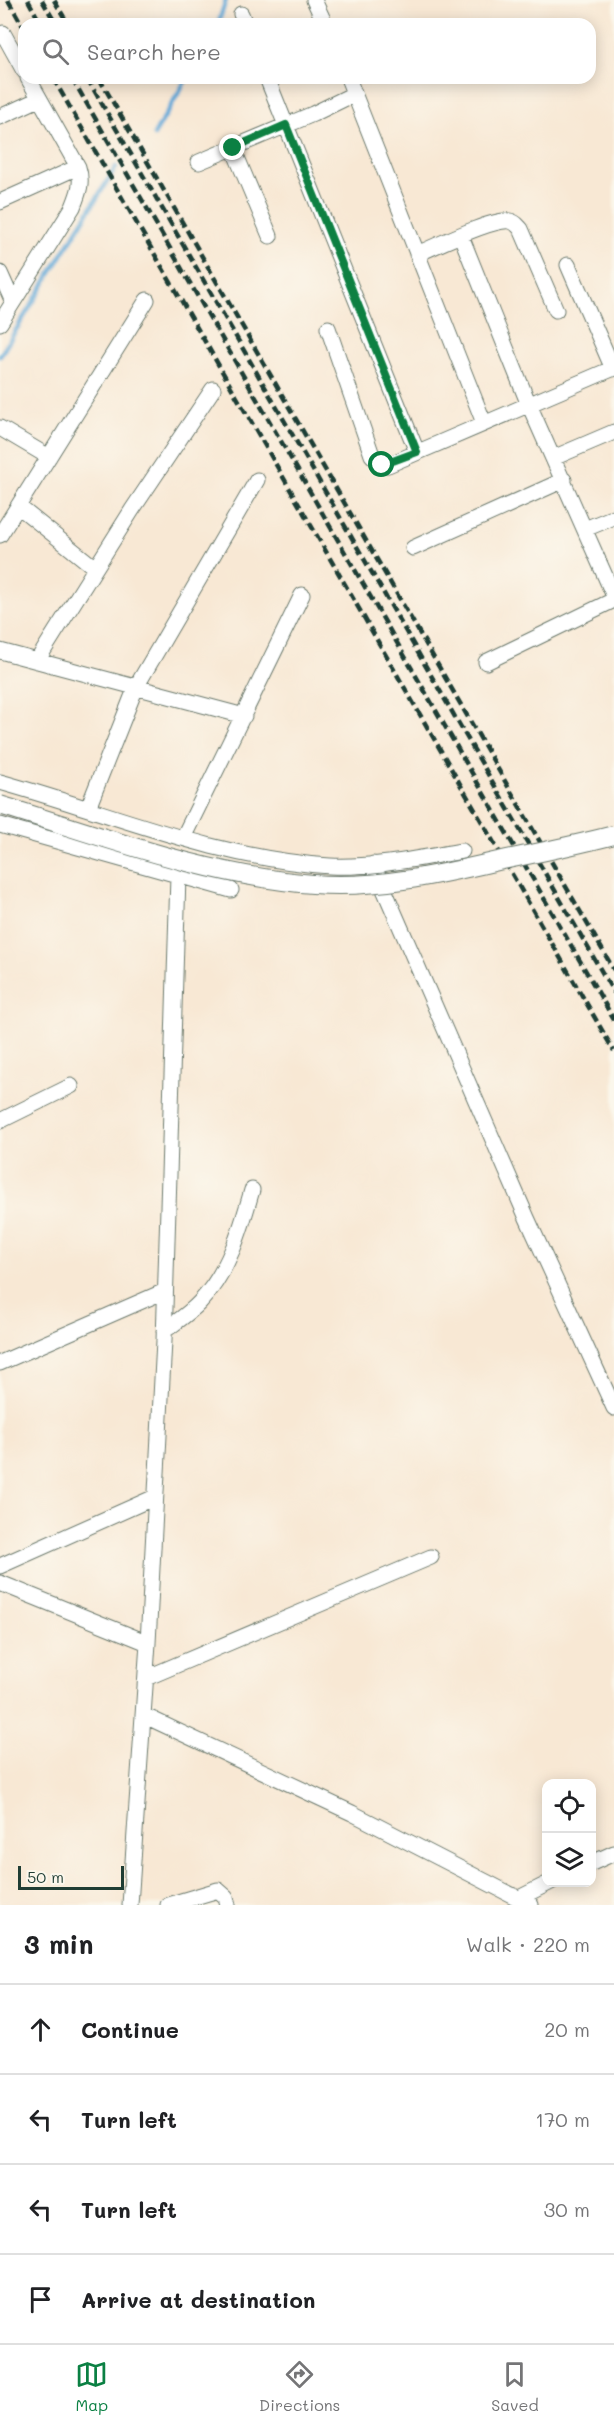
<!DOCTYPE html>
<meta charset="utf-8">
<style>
body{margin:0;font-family:Mali,sans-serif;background:#f2f2f2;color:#202124}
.controls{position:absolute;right:18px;bottom:18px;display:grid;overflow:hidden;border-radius:12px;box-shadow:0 3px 15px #0003}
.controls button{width:54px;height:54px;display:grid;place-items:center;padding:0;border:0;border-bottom:2px solid #e0e0e0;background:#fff;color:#202124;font:30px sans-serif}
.scale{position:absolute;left:18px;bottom:15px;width:106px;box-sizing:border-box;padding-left:6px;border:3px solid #1f3d34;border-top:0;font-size:16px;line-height:21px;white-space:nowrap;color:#1f3d34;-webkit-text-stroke:4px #fbf7ec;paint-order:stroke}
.stop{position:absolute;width:18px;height:18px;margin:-14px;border:4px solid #0b8043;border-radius:50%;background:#fff}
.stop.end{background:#0b8043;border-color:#fff;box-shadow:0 2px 6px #0008}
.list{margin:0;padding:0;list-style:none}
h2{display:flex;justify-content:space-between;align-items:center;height:78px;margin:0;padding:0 24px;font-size:26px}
h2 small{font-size:20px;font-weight:400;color:#757577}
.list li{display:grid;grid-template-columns:39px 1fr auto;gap:18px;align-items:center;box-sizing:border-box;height:90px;padding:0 24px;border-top:2px solid #e0e0e0}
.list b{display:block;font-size:22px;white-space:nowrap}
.list em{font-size:20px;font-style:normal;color:#757577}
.icon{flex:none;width:33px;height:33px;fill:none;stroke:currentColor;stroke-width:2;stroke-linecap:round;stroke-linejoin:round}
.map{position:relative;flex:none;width:614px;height:1905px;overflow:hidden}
.search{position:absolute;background:#fff;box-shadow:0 3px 15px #0003;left:18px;right:18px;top:18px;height:66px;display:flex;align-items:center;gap:15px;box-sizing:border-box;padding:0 21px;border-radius:18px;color:#757577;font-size:22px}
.sheet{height:438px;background:#fff}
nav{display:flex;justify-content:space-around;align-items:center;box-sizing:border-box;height:84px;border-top:2px solid #e0e0e0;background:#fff;font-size:16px;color:#757577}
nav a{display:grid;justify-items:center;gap:3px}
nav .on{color:#0b8043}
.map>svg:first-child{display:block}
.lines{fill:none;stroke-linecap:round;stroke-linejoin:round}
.stream{stroke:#62a9d8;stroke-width:4.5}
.minor-casing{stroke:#6b796c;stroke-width:17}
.minor{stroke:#fff;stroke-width:15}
.rail{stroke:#1f3d34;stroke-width:4.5;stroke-dasharray:9 4.5;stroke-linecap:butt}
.tertiary-bridge-casing{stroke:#6b796c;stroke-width:20;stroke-linecap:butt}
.tertiary-bridge{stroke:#fff;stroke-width:18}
.route{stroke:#0b8043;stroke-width:8}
</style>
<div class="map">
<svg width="614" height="1905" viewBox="0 0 614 1905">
<rect width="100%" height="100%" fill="#fbf7ec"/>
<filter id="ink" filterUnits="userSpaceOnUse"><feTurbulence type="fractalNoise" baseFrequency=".0167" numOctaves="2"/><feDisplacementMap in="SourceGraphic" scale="12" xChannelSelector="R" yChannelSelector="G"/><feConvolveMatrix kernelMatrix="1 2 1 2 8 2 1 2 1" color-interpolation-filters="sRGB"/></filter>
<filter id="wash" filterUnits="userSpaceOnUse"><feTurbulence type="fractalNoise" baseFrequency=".008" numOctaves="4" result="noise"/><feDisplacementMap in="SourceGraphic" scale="24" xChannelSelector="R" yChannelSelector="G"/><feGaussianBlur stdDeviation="1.35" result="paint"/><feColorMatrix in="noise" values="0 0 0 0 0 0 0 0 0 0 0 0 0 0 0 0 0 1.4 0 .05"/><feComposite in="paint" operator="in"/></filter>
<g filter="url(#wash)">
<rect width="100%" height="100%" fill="#f8e8d4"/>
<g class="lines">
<!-- stream -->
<path class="stream" d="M218 24 226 0
M154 135 187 78
M0 356 116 167"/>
</g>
</g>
<g filter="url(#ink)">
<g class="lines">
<!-- minor casing -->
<g class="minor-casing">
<path id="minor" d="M314 0 325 24
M241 14 245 24
M0 34 3 33 24 71
M267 78 417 452
M348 78 484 423
M0 117 39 99
M233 148 270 236
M199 162 313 114 354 94
M0 202 78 167
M461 236 527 400 614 596
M417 254C436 246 493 218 510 221 516 222 517 225 521 229L556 310
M568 265 613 369
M0 273 13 302
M0 323 73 207C79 192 83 182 78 167L28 78
M328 328 372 455 382 465H388L614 368
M0 428 49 457
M553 458 614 432
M18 506 95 568
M585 529 614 517
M0 535 147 300
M413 548 564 480
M0 651 244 716
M37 661 132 510 213 389
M486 662 614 600
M0 782C109 812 216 859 330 866 374 868 419 858 462 851
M88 808 136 687 257 480
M0 825 231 890
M183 838 302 595
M373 864 527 1218 614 1408
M0 1121 71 1086
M164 1331C176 1322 190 1313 200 1302 229 1271 241 1229 252 1190
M0 1363 165 1291
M0 1566 155 1497
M0 1583 148 1643
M146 1678 431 1557
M143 1715 352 1813 531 1905
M592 1863 614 1853
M519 1898 551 1882
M130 1905 148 1643 164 1341 178 876
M168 1905 218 1890 226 1897 228 1905"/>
</g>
<!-- minor -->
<use href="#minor" class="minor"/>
<!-- rail -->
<path class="rail" d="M8 0 24 28
M28 0 41 24
M42 0 56 24
M54 0 68 24
M53 78 614 1051
M72 78 614 1020
M87 78 614 993
M99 78 614 970"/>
<!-- tertiary-bridge casing -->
<g class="tertiary-bridge-casing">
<path id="tertiary-bridge" d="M0 805C102 836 206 876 313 884 376 889 438 875 498 861 537 853 576 845 614 835"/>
</g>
<!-- tertiary-bridge -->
<use href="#tertiary-bridge" class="tertiary-bridge"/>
</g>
</g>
<g class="lines" filter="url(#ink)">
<!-- route -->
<path class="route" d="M233 148 286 125 417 452 382 465"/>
</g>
</svg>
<div class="controls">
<button><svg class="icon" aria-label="locate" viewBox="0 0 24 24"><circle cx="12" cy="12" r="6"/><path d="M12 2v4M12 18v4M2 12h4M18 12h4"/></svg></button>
<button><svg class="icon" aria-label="layers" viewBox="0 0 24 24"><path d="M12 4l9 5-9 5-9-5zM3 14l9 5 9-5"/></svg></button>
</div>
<div class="scale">50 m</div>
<div class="stop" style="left:382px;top:465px"></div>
<div class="stop end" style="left:233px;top:148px"></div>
<div class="search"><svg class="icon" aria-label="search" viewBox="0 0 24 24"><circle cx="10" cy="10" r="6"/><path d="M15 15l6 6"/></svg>Search here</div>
</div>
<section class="sheet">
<h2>3 min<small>Walk · 220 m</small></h2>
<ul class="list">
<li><svg class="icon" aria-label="ahead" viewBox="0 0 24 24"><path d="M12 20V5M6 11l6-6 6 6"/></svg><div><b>Continue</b></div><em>20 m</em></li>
<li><svg class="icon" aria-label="left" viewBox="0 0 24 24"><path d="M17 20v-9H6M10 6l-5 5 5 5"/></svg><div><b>Turn left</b></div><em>170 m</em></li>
<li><svg class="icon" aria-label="left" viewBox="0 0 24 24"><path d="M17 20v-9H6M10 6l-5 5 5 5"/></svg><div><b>Turn left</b></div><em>30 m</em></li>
<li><svg class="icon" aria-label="arrive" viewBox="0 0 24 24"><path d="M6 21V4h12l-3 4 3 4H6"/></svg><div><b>Arrive at destination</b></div></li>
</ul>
</section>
<nav>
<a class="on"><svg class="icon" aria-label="map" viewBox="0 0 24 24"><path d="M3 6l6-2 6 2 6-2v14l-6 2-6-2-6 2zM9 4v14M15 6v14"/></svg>Map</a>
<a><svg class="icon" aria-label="directions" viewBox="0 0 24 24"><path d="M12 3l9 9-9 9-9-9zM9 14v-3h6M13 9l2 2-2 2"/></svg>Directions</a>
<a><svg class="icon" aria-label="saved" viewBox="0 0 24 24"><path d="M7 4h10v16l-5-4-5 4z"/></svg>Saved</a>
</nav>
